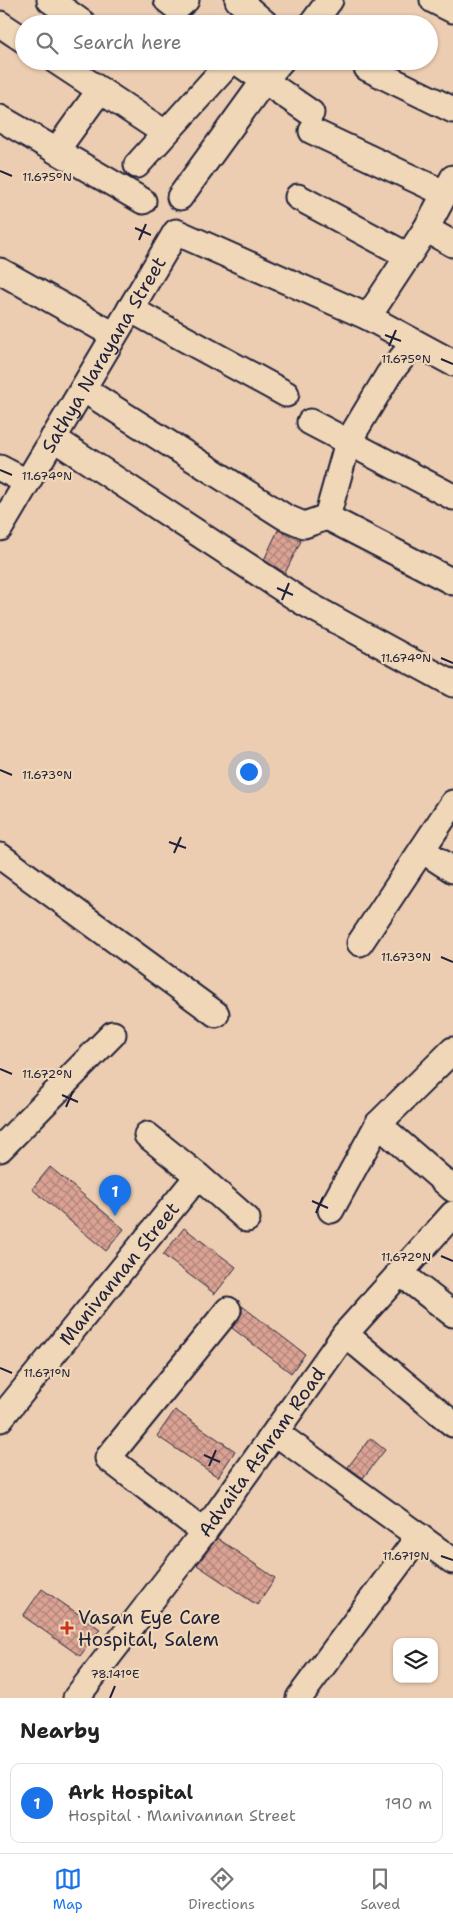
<!DOCTYPE html>
<meta charset="utf-8">
<style>
body{margin:0;font-family:"Shantell Sans",sans-serif;background:#f2f2f2;color:#222}
.controls{position:absolute;right:15px;bottom:15px;display:grid;overflow:hidden;border-radius:10px;box-shadow:0 1px 4px #0004}
.controls button{width:45px;height:45px;display:grid;place-items:center;padding:0;border:0;border-bottom:1px solid #e0e0e0;background:#fff;color:#222;font:25px sans-serif}
.you{position:absolute;left:248px;top:771px;width:18px;height:18px;margin:-12px;border:4px solid #fff;border-radius:50%;background:#1a73e8;box-shadow:0 0 0 8px #1a73e833}
.badge{display:grid;place-items:center;width:32px;height:32px;border-radius:50%;background:#1a73e8;color:#fff;font-size:16px;font-weight:700}
.pin{position:absolute;translate:-50% -41px;filter:drop-shadow(0 1px 2px #0008)}
.pin::after{content:'';position:absolute;top:26px;width:18px;height:15px;background:inherit;clip-path:polygon(0 0,100% 0,50% 100%)}
.list{margin:0;padding:0;list-style:none}
h2{display:flex;justify-content:space-between;align-items:center;height:65px;margin:0;padding:0 20px;font-size:21px}
h2 small{font-size:16px;font-weight:400;color:#767676}
.list li{display:grid;grid-template-columns:32px 1fr auto;gap:15px;align-items:center;box-sizing:border-box;height:80px;margin:0 10px 10px;padding:0 10px;border:1px solid #e0e0e0;border-radius:10px}
.list b{display:block;font-size:19px;white-space:nowrap}
.list p{margin:0;font-size:16px;white-space:nowrap;color:#767676}
.list em{font-size:16px;font-style:normal;color:#767676}
.icon{flex:none;width:28px;height:28px;fill:none;stroke:currentColor;stroke-width:2;stroke-linecap:round;stroke-linejoin:round}
.map{position:relative;flex:none;width:453px;height:1698px;overflow:hidden}
.search{position:absolute;background:#fff;box-shadow:0 1px 4px #0004;left:15px;right:15px;top:15px;height:55px;display:flex;align-items:center;gap:12px;box-sizing:border-box;padding:0 18px;border-radius:28px;color:#767676;font-size:19px}
.sheet{height:155px;background:#fff}
nav{display:flex;justify-content:space-around;align-items:center;box-sizing:border-box;height:70px;border-top:1px solid #e0e0e0;background:#fff;font-size:14px;color:#767676}
nav a{display:grid;justify-items:center;gap:2px}
nav .on{color:#1a73e8}
.map>svg:first-child{display:block}
.building{fill:url(#building-cross-hatch);stroke:#22223b}
.lines{fill:none;stroke-linecap:round;stroke-linejoin:round}
.minor-casing{stroke:#22223b;stroke-width:29}
.minor{stroke:#f0d7b8;stroke-width:25}
.ticks{fill:none;stroke:#22223b;stroke-width:2}
.poi-dot{fill:#c8321e;stroke:#f0d7b8;stroke-width:2}
.labels{text-anchor:middle;stroke-width:4.5;stroke-linejoin:round;paint-order:stroke}
.street-label{font-size:19px;fill:#22223b;stroke:#f0d7b8}
.poi-label{font-size:19px;fill:#22223b;stroke:#f0d7b8;text-anchor:start}
.ticks-label{font-size:12px;text-anchor:middle;fill:#22223b;stroke:#f0d7b8;stroke-width:4.5;stroke-linejoin:round;paint-order:stroke}
</style>
<div class="map">
<svg width="453" height="1698" viewBox="0 0 453 1698">
<defs>
<pattern id="building-cross-hatch" width="8" height="8" patternUnits="userSpaceOnUse" patternTransform="scale(1.25)"><rect width="8" height="8" fill="#dba394"/><path d="M0 0l8 8M0 8l8-8" fill="none" stroke="#b1847a"/></pattern>
</defs>
<rect width="100%" height="100%" fill="#eccdb1"/>
<filter id="ink" filterUnits="userSpaceOnUse"><feTurbulence type="fractalNoise" baseFrequency=".02" numOctaves="2"/><feDisplacementMap in="SourceGraphic" scale="10" xChannelSelector="R" yChannelSelector="G"/><feConvolveMatrix kernelMatrix="1 2 1 2 8 2 1 2 1" color-interpolation-filters="sRGB"/></filter>
<g filter="url(#ink)">
<!-- building -->
<path class="building" d="M278 530 301 541 285 573 264 560Z
M50 1167 124 1229 106 1251 32 1189Z
M184 1228 236 1267 215 1294 163 1255Z
M242 1306 305 1354 291 1373 232 1328 242 1313Z
M175 1410 235 1451 218 1477 157 1436Z
M370 1438 385 1450 363 1478 348 1467Z
M217 1538 275 1578 257 1605 197 1565Z
M42 1589 100 1629 80 1656 23 1616Z"/>
<g class="lines">
<!-- minor casing -->
<g class="minor-casing">
<g id="minor">
<path d="M50 0 84 24"/>
<path d="M167 0 177 8 186 0"/>
<path d="M238 0 266 24"/>
<path d="M433 0 453 10"/>
<path d="M0 24 24 40"/>
<path d="M312 24 330 0"/>
<path d="M56 61 165 133"/>
<path d="M236 61 311 113"/>
<path d="M367 68 453 110"/>
<path d="M0 118 143 201"/>
<path d="M312 131 444 193"/>
<path d="M56 151 100 90"/>
<path d="M137 165 231 61"/>
<path d="M180 197 264 81 281 61"/>
<path d="M298 197 408 256"/>
<path d="M426 229 453 244"/>
<path d="M0 271 114 335"/>
<path d="M130 309 286 394"/>
<path d="M368 317 426 229 453 178"/>
<path d="M83 389 285 517 304 525 327 517 348 442 389 374 414 343"/>
<path d="M310 422 453 497"/>
<path d="M53 438 301 601 453 684"/>
<path d="M0 468 27 482"/>
<path d="M327 517 453 582"/>
<path id="s1" d="M0 528 176 232 368 317 453 363"/>
<path d="M422 850 453 870"/>
<path d="M0 856 216 1014"/>
<path d="M360 943 453 803"/>
<path d="M378 1124 453 1189"/>
<path d="M147 1135 198 1176 247 1219"/>
<path d="M0 1149 113 1034"/>
<path d="M331 1210 378 1124 453 1050"/>
<path d="M399 1272 453 1314"/>
<path d="M345 1334 453 1424"/>
<path id="s2" d="M0 1419 198 1176"/>
<path d="M276 1433 453 1561"/>
<path d="M204 1532 108 1458 228 1310"/>
<path id="s3" d="M76 1698 204 1532 345 1334 453 1214"/>
<path d="M299 1698 419 1536"/>
</g>
</g>
<!-- minor -->
<use href="#minor" class="minor"/>
</g>
</g>
<!-- ticks -->
<path class="ticks" d="M0 171 12 176M135 228 151 235M139 240 146 224M385 335 401 341M389 346 396 330M441 359 453 364M0 470 12 475M277 588 293 595M282 600 289 583M441 658 453 663M0 770 12 775M169 842 186 848M174 853 181 837M441 957 453 962M0 1069 12 1074M62 1095 78 1102M66 1107 73 1091M312 1201 328 1208M316 1213 323 1197M441 1256 453 1261M0 1368 12 1373M204 1455 220 1462M209 1466 216 1450M441 1556 453 1560M110 1698 115 1686"/>
<!-- markers -->
<path class="poi-dot" d="M64.5 1620.5h5v5h5v5h-5v5h-5v-5h-5v-5h5z"/>
<g class="labels">
<!-- street labels -->
<g class="street-label">
<text dy="7" stroke="none"><textPath href="#s1" startOffset="202">Sathya Narayana Street</textPath></text>
<text dy="7" stroke="none"><textPath href="#s2" startOffset="188">Manivannan Street</textPath></text>
<text dy="7" stroke="none"><textPath href="#s3" startOffset="308">Advaita Ashram Road</textPath></text>
</g>
<!-- poi labels -->
<g class="poi-label">
<text x="78" y="1624">Vasan Eye Care<tspan x="78" dy="22">Hospital, Salem</tspan></text>
</g>
</g>
<g class="ticks-label">
<text x="47" y="181">11.675°N</text>
<text x="406" y="363">11.675°N</text>
<text x="47" y="480">11.674°N</text>
<text x="406" y="662">11.674°N</text>
<text x="47" y="779">11.673°N</text>
<text x="406" y="961">11.673°N</text>
<text x="47" y="1078">11.672°N</text>
<text x="406" y="1261">11.672°N</text>
<text x="47" y="1377">11.671°N</text>
<text x="406" y="1560">11.671°N</text>
<text x="115" y="1678">78.141°E</text>
</g>
</svg>
<div class="controls">
<button><svg class="icon" aria-label="layers" viewBox="0 0 24 24"><path d="M12 4l9 5-9 5-9-5zM3 14l9 5 9-5"/></svg></button>
</div>
<div class="you"></div>
<div class="pin badge" style="left:115px;top:1216px">1</div>
<div class="search"><svg class="icon" aria-label="search" viewBox="0 0 24 24"><circle cx="10" cy="10" r="6"/><path d="M15 15l6 6"/></svg>Search here</div>
</div>
<section class="sheet">
<h2>Nearby<small></small></h2>
<ul class="list">
<li><span class="badge">1</span><div><b>Ark Hospital</b><p>Hospital · Manivannan Street</p></div><em>190 m</em></li>
</ul>
</section>
<nav>
<a class="on"><svg class="icon" aria-label="map" viewBox="0 0 24 24"><path d="M3 6l6-2 6 2 6-2v14l-6 2-6-2-6 2zM9 4v14M15 6v14"/></svg>Map</a>
<a><svg class="icon" aria-label="directions" viewBox="0 0 24 24"><path d="M12 3l9 9-9 9-9-9zM9 14v-3h6M13 9l2 2-2 2"/></svg>Directions</a>
<a><svg class="icon" aria-label="saved" viewBox="0 0 24 24"><path d="M7 4h10v16l-5-4-5 4z"/></svg>Saved</a>
</nav>
